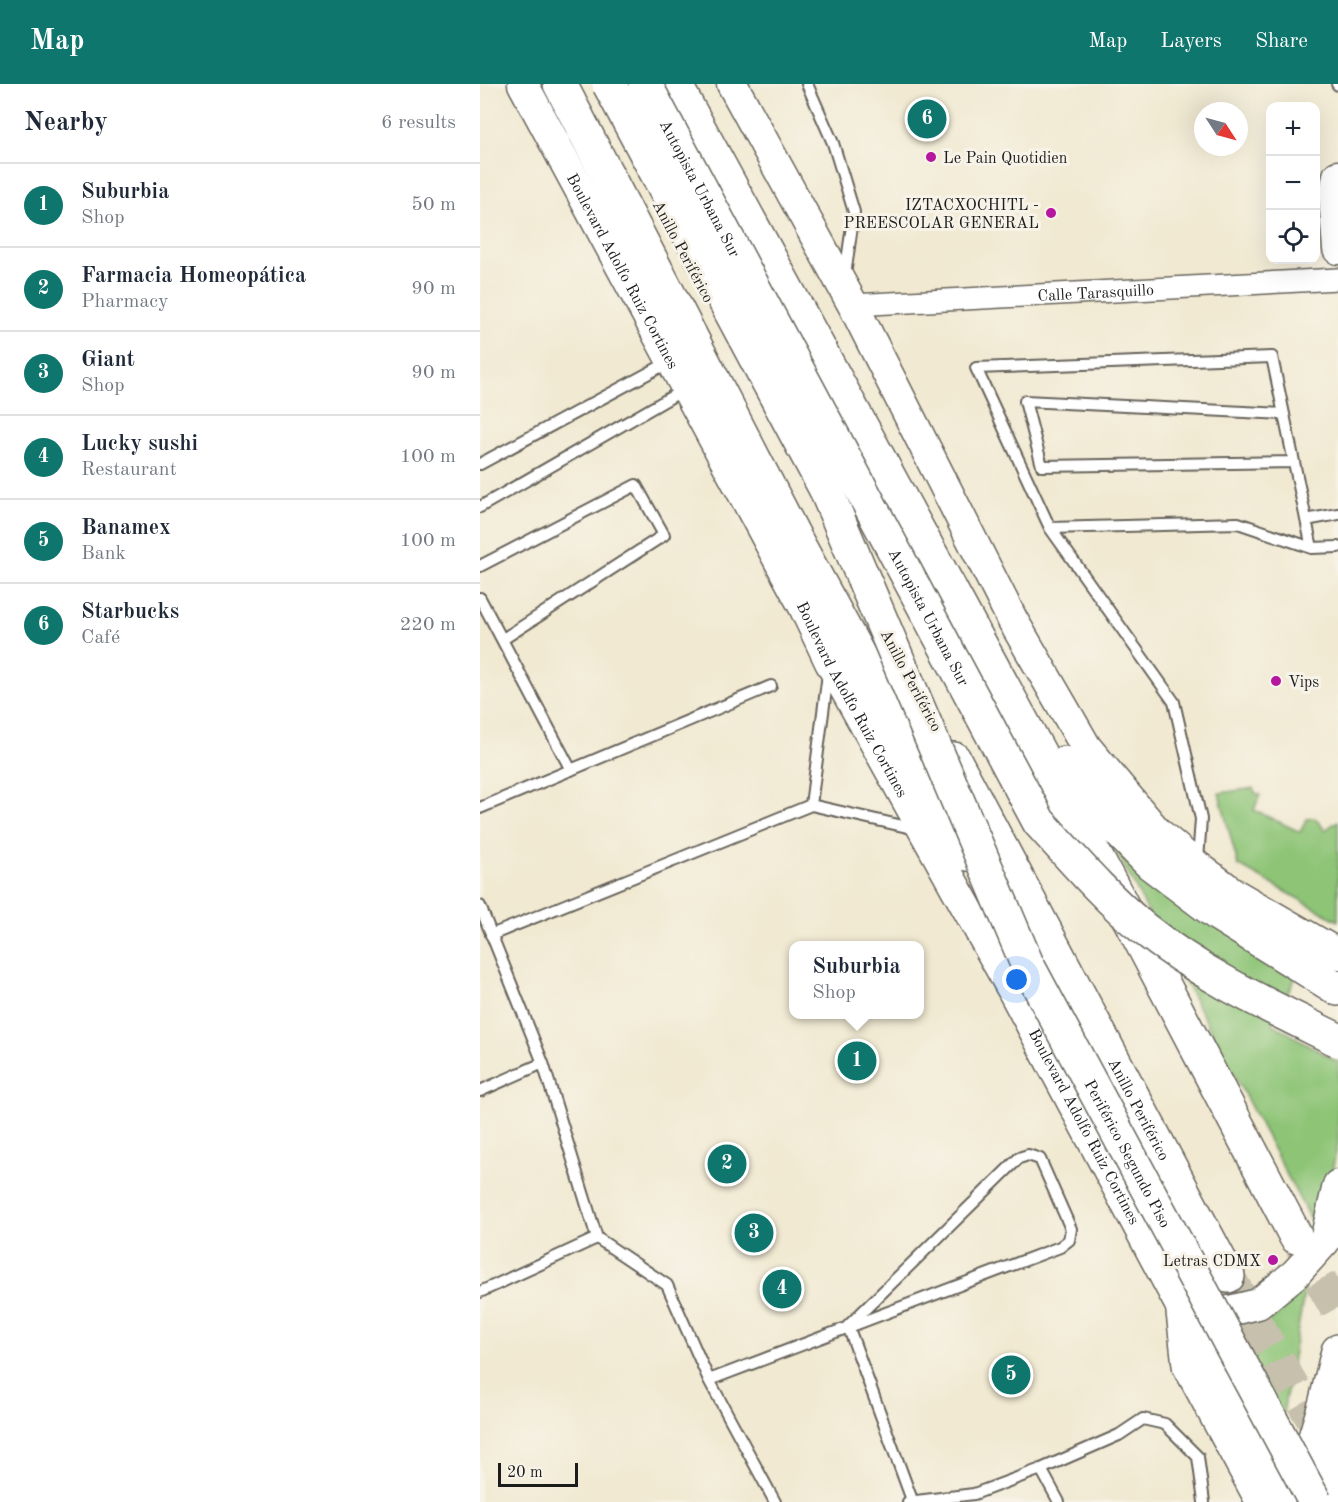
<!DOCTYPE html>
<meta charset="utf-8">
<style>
body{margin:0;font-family:"Old Standard TT",serif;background:#f6f6f7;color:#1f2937}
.controls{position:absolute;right:18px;top:18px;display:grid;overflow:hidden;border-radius:12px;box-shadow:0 6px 24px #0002}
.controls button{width:54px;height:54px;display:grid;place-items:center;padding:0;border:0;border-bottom:2px solid #e0e1e3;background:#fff;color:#1f2937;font:30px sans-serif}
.compass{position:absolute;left:714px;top:18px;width:54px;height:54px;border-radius:50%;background:#fff;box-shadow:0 6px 24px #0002;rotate:126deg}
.scale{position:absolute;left:18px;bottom:15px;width:80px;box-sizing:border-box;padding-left:6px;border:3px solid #1c1c1c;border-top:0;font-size:16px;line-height:21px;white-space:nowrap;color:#1c1c1c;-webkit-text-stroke:4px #f7f3e8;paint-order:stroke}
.you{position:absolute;left:537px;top:896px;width:21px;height:21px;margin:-15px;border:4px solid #fff;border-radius:50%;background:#1a73e8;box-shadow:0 0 0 9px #1a73e833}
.badge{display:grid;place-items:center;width:39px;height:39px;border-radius:50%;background:#0f766e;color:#fff;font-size:20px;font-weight:700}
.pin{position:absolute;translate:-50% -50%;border:3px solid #fff;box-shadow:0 2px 6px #0006}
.popup{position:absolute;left:309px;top:857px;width:135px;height:78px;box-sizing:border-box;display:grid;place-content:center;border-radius:12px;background:#fff;filter:drop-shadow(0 2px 4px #0005);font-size:20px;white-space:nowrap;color:#747a83}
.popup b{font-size:22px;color:#1f2937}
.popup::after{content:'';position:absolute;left:50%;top:100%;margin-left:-12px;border:12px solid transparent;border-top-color:#fff}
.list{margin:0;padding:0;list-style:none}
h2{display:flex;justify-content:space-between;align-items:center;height:78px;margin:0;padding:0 24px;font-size:26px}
h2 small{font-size:20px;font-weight:400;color:#747a83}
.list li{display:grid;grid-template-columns:39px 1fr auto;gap:18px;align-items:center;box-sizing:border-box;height:84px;padding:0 24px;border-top:2px solid #e0e1e3}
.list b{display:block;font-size:22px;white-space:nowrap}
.list p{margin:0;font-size:20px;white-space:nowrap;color:#747a83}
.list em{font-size:20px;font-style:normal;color:#747a83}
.icon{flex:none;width:33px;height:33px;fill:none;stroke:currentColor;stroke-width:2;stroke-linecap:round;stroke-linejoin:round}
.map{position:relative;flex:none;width:858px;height:1418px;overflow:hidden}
header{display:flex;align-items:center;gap:36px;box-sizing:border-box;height:84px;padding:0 30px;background:#0f766e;color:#fff}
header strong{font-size:28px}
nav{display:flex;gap:33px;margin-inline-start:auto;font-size:21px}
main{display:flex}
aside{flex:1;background:#fff}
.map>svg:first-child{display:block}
.green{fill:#8dc476;stroke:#547049;stroke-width:1.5}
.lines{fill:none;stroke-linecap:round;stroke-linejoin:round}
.highway-tunnel{stroke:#c6c0ad;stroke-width:33;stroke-dasharray:33 16;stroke-linecap:butt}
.lane-casing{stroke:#67645b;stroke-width:14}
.street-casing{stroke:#67645b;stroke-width:24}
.secondary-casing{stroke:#67645b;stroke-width:33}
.primary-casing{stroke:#67645b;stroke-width:36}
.highway-casing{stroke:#67645b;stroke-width:36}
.lane{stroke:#fff;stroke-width:10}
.street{stroke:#fff;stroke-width:21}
.secondary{stroke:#fff;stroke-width:30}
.primary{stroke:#fff;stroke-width:33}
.highway{stroke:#fff;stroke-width:33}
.highway-bridge-casing{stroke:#67645b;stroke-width:36;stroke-linecap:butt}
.highway-bridge{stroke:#fff;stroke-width:33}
.poi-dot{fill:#b5179e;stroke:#f7f3e8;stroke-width:2}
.labels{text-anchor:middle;stroke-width:6;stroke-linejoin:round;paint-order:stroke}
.poi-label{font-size:16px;fill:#1c1c1c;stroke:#f7f3e8;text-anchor:start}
.street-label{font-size:16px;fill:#1c1c1c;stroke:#f7f3e8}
</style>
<header>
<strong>Map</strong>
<nav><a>Map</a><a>Layers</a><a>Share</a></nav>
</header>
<main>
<aside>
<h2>Nearby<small>6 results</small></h2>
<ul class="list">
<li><span class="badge">1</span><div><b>Suburbia</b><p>Shop</p></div><em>50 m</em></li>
<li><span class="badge">2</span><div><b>Farmacia Homeopática</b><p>Pharmacy</p></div><em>90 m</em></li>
<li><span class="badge">3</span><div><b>Giant</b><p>Shop</p></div><em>90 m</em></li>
<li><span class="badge">4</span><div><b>Lucky sushi</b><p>Restaurant</p></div><em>100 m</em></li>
<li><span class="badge">5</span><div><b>Banamex</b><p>Bank</p></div><em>100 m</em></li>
<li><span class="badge">6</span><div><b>Starbucks</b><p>Café</p></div><em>220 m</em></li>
</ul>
</aside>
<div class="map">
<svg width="858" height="1418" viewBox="0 0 858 1418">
<rect width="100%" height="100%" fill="#f7f3e8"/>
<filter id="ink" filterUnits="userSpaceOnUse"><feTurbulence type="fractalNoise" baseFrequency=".0167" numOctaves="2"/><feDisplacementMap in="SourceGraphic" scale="12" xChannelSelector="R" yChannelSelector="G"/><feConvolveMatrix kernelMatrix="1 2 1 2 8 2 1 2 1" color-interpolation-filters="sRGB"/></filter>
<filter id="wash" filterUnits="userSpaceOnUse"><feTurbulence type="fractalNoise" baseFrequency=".008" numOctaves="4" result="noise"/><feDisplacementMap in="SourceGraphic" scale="24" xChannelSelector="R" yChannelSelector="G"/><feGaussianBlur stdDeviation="1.35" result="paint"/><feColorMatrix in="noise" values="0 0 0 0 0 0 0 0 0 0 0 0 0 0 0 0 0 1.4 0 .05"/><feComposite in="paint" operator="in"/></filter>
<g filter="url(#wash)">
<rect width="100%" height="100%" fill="#f1e9d1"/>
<!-- green -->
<path class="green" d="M774 704 775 709 780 711 774 726 820 748 827 735 835 734 845 746 858 737V837L758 781 739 709Z
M624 744 819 886 793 940 858 978V1060L838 1150Z
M826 1199 798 1358 740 1249C788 1249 796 1232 826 1199Z"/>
</g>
<g filter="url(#ink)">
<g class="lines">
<!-- highway-tunnel -->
<path class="highway-tunnel" d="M816 1153 858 1228
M748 1192 849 1363"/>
<!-- lane casing -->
<g class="lane-casing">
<path id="lane" d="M327 0 353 59 374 128 365 191
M857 0 858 1
M804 330 545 317 562 382 814 378
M0 380 191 277
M0 423 205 305
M826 436 858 430
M570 444 758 439 832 464 858 463
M0 482 156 401 184 451 23 555
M0 514 91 686
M331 721 348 590
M0 724 291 602
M718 776 721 735 694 618 570 444 496 284 792 273 832 464
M0 822 63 979 117 1154 187 1201 229 1296 295 1418
M11 851 331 721 436 745
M0 1007 63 979
M0 1208 117 1154
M368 1242 432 1416
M229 1296 580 1163 589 1156 591 1145 560 1075 548 1071 539 1074 368 1242
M561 1385 639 1351 663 1335 685 1340 718 1373 724 1418
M428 1418 494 1410 561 1385 579 1418"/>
</g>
<!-- street casing -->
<g class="street-casing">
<g id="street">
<path id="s1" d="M373 221 858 195"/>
</g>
</g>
<!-- secondary casing -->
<g class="secondary-casing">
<g id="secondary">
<path id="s2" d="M43 0 324 523 350 578 532 905 805 1418"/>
<path d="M252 0 373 221 532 535 606 663 677 748 717 782 756 811 858 870"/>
<path d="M858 92 854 113 858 165"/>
<path d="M712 1228 741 1229 778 1220 815 1190 845 1157 858 1101"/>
</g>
</g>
<!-- primary casing -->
<g class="primary-casing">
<path id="primary" d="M703 1228 709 1281 783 1418
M846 1338V1354L858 1406
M815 1418 845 1321 858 1267"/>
</g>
<!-- highway casing -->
<g class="highway-casing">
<g id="highway">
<path d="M80 0 317 458 487 770"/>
<path d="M195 0 635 808 816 1153"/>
<path id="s3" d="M474 675 748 1192"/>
<path d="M584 679 622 730 670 779 739 831 858 905"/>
</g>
</g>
<!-- lane -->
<use href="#lane" class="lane"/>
<!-- street -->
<use href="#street" class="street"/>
<!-- secondary -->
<use href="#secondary" class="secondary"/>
<!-- primary -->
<use href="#primary" class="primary"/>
<!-- highway -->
<use href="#highway" class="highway"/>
<!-- highway-bridge casing -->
<g class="highway-bridge-casing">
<g id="highway-bridge">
<path id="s4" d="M129 0 345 404 547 880 835 1418"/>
<path id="s5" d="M165 0 559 738C592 774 625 813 663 844 721 891 791 923 858 956"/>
</g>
</g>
<!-- highway-bridge -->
<use href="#highway-bridge" class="highway-bridge"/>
</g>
</g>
<!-- markers -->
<g class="poi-dot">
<circle cx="451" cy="73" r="6"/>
<circle cx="571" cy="129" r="6"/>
<circle cx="796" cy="597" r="6"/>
<circle cx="793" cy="1176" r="6"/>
</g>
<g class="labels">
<!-- poi labels -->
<g class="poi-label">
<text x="463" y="79">Le Pain Quotidien</text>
<text x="559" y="126" text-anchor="end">IZTACXOCHITL -<tspan x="559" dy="18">PREESCOLAR GENERAL</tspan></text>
<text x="808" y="603">Vips</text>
<text x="781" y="1182" text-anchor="end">Letras CDMX</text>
</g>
<!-- street labels -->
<g class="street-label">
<text dy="6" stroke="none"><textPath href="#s5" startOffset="118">Autopista Urbana Sur</textPath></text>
<text transform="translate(204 167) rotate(62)" y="6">Anillo Periférico</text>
<text dy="6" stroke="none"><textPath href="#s2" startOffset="212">Boulevard Adolfo Ruiz Cortines</textPath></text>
<text dy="6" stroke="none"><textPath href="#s1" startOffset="243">Calle Tarasquillo</textPath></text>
<text dy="6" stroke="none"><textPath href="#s5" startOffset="604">Autopista Urbana Sur</textPath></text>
<text transform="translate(432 596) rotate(62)" y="6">Anillo Periférico</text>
<text dy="6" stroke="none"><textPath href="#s2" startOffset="698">Boulevard Adolfo Ruiz Cortines</textPath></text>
<text dy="6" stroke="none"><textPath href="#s3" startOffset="396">Anillo Periférico</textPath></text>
<text dy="6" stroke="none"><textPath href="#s2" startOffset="1184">Boulevard Adolfo Ruiz Cortines</textPath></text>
<text dy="6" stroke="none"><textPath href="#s4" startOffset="1190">Periférico Segundo Piso</textPath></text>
</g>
</g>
</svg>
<div class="controls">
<button>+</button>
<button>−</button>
<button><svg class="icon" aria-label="locate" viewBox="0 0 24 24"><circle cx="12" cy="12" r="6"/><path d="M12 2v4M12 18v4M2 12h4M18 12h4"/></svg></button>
</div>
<svg class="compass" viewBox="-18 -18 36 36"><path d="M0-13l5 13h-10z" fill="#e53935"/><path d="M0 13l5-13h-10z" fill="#747a83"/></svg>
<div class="scale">20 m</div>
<div class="you"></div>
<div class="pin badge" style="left:377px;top:977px">1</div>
<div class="popup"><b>Suburbia</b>Shop</div>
<div class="pin badge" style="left:247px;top:1080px">2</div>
<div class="pin badge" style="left:274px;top:1149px">3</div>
<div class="pin badge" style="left:302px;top:1205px">4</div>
<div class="pin badge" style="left:531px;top:1291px">5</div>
<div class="pin badge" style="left:447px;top:35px">6</div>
</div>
</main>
